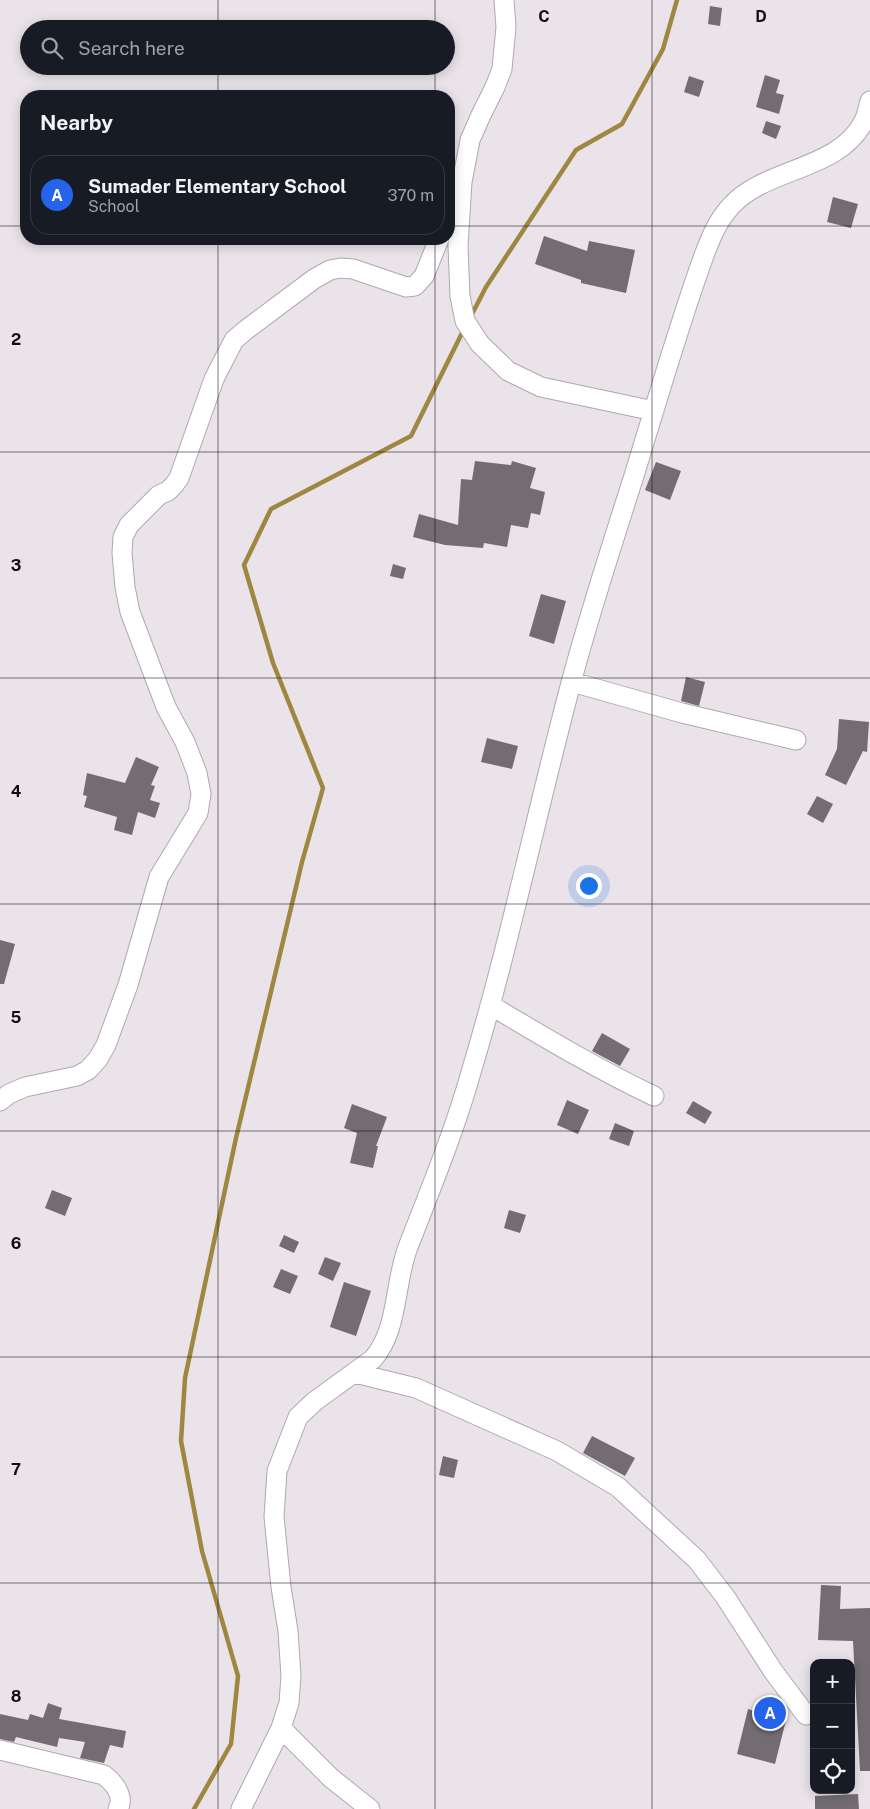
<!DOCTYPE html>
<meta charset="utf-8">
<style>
body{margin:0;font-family:"Public Sans",sans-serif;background:#242831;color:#f1f3f6}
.controls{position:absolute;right:15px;bottom:15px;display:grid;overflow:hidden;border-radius:10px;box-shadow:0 2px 12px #0003}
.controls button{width:45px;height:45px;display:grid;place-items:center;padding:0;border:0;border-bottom:1px solid #363941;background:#171b24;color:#f1f3f6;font:25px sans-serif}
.you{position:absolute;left:588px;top:885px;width:18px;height:18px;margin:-12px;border:4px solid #fff;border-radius:50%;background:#1a73e8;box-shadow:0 0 0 8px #1a73e833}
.badge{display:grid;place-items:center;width:32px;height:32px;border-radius:50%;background:#2563eb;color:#fff;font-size:16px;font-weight:700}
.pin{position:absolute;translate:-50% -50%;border:2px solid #fff;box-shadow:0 1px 5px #0006}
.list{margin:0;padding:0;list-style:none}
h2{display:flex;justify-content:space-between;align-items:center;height:65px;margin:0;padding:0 20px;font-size:21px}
h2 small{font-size:16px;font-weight:400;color:#9ea1a6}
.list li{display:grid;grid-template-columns:32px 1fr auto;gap:15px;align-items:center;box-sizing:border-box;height:80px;margin:0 10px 10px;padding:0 10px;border:1px solid #363941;border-radius:20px}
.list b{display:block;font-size:19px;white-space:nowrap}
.list p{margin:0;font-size:16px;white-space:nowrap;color:#9ea1a6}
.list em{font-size:16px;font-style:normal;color:#9ea1a6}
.icon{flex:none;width:28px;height:28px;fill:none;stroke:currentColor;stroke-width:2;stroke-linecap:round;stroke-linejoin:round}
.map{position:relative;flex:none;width:870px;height:1809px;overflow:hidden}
.search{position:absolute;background:#171b24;box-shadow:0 2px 12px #0003;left:20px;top:20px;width:435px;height:55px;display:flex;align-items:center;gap:12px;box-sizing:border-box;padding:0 18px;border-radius:28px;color:#9ea1a6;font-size:19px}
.panel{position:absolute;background:#171b24;box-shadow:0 2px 12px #0003;left:20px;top:90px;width:435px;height:155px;border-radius:20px}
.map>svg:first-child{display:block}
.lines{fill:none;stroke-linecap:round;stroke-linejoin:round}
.stream{stroke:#a08741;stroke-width:4.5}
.building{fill:#736c72}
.minor-casing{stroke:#afa8af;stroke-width:21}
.minor{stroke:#fff;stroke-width:19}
.grid{fill:none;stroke:#110e10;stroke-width:1;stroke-opacity:0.55}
.grid-label{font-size:16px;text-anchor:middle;font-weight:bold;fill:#110e10;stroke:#ebe3ea;stroke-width:5;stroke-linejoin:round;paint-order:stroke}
</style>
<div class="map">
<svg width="870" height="1809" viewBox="0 0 870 1809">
<rect width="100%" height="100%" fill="#ebe3ea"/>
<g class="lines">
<!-- stream -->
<path class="stream" d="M470 318 486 287 576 150 622 124 663 49 677 0
M194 1809 231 1744 238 1676 202 1551 181 1441 185 1378 236 1138 302 862 323 788 273 663 244 565 271 509 411 436 464 329"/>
</g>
<!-- building -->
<path class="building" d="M710 6 722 8 720 26 708 24Z
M765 75 780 80 776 93 784 95 779 114 756 107Z
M689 76 704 81 699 97 684 92Z
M766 121 781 126 776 139 762 133Z
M833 197 858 204 851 228 827 222Z
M544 236 587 251 589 241 635 250 626 293 581 283V280L535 264Z
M475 461 511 465 512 461 536 468 530 488 545 492 540 515 531 513 528 528 511 525 507 547 484 543 483 548 445 545 413 537 419 514 458 525 461 479 472 480Z
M656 462 681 471 670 500 645 490Z
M393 564 406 568 403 579 390 576Z
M541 594 566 601 554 644 529 636Z
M686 677 705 682 699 706 681 701Z
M839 719 869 722 867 752 863 751 846 785 825 775 837 749Z
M487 738 518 746 512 769 481 762Z
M136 757 159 767 151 785 155 786 150 800 160 803 155 818 138 812 132 835 114 830 117 817 84 807 87 796 83 795 87 773 125 783Z
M817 796 833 804 823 823 807 814Z
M0 940 15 944 4 984H0Z
M602 1033 630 1049 620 1066 592 1051Z
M567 1100 589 1110 578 1134 557 1125Z
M693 1101 712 1112 705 1124 686 1113Z
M352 1104 387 1117 376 1146H378L373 1168 350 1163 357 1133 344 1128Z
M615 1123 634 1131 629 1146 609 1139Z
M52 1190 72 1198 65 1216 45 1208Z
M509 1210 526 1215 520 1233 504 1228Z
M284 1235 299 1242 294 1253 279 1246Z
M325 1257 341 1263 333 1281 318 1274Z
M281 1269 298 1276 290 1294 273 1287Z
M344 1282 371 1291 356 1336 330 1327Z
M592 1436 635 1458 625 1476 583 1453Z
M443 1456 458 1460 454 1478 439 1475Z
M821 1585 841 1586 840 1609 870 1608V1771H860L853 1641 818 1640Z
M48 1703 62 1708 59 1719 126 1731 123 1748 110 1745 104 1763 80 1758 85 1742 59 1738 57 1747 16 1737 14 1742 0 1739V1714L28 1720 30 1714 43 1718Z
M748 1709 786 1720 775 1764 737 1754Z
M858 1794 859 1809H815V1796Z"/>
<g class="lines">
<!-- minor casing -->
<g class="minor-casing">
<path id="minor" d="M504 0 506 27 502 69 495 87 481 115 470 140 462 182 458 246 460 296 465 321 480 344 508 371 541 387 654 411
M572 682 682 713 796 740
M490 1005C544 1037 597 1069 654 1096
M0 1101 9 1094 25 1087 77 1076 88 1070 98 1059 106 1045 128 985 159 877 198 813 201 794 197 773 185 742 166 707 130 612 125 587 122 553 123 537 129 525 159 495 168 491 174 485 179 478 214 379 234 340 247 329 314 279 330 270 341 268 353 269 406 287 415 286 424 276 439 239
M355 1373 416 1388 557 1451 618 1487 697 1560 726 1598 773 1671 806 1715
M281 1728 331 1778 370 1809
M0 1750 104 1775C114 1783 125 1796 118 1809
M241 1809 281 1728 289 1703 291 1676 288 1631 281 1587 274 1517 277 1471 298 1417 315 1401 373 1359C399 1329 394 1283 408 1247 431 1188 455 1130 472 1069 510 942 537 811 571 683 589 615 611 548 632 482 655 408 676 334 702 261 709 242 716 222 731 206 766 167 839 171 864 121 867 115 868 108 870 101"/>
</g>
<!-- minor -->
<use href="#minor" class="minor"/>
</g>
<!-- grid -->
<path class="grid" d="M218 0V29M435 0V29M652 0V1809M218 66V96M435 66V96M0 226H26M449 226H870M218 239V1809M435 239V1809M0 452H870M0 678H870M0 904H870M0 1131H870M0 1357H870M0 1583H870"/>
<g class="grid-label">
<text x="544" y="22">C</text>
<text x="761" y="22">D</text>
<text x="16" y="345">2</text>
<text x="16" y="571">3</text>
<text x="16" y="797">4</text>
<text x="16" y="1023">5</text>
<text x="16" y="1249">6</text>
<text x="16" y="1475">7</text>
<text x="16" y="1702">8</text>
</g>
</svg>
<div class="controls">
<button>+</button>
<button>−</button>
<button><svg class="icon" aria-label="locate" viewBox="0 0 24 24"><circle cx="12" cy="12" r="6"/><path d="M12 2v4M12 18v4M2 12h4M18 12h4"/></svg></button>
</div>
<div class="you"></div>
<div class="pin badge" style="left:770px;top:1713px">A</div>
<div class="search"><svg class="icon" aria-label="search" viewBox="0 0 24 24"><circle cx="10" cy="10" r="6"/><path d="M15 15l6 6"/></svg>Search here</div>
<section class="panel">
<h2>Nearby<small></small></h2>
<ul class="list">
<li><span class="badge">A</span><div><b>Sumader Elementary School</b><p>School</p></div><em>370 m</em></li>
</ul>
</section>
</div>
